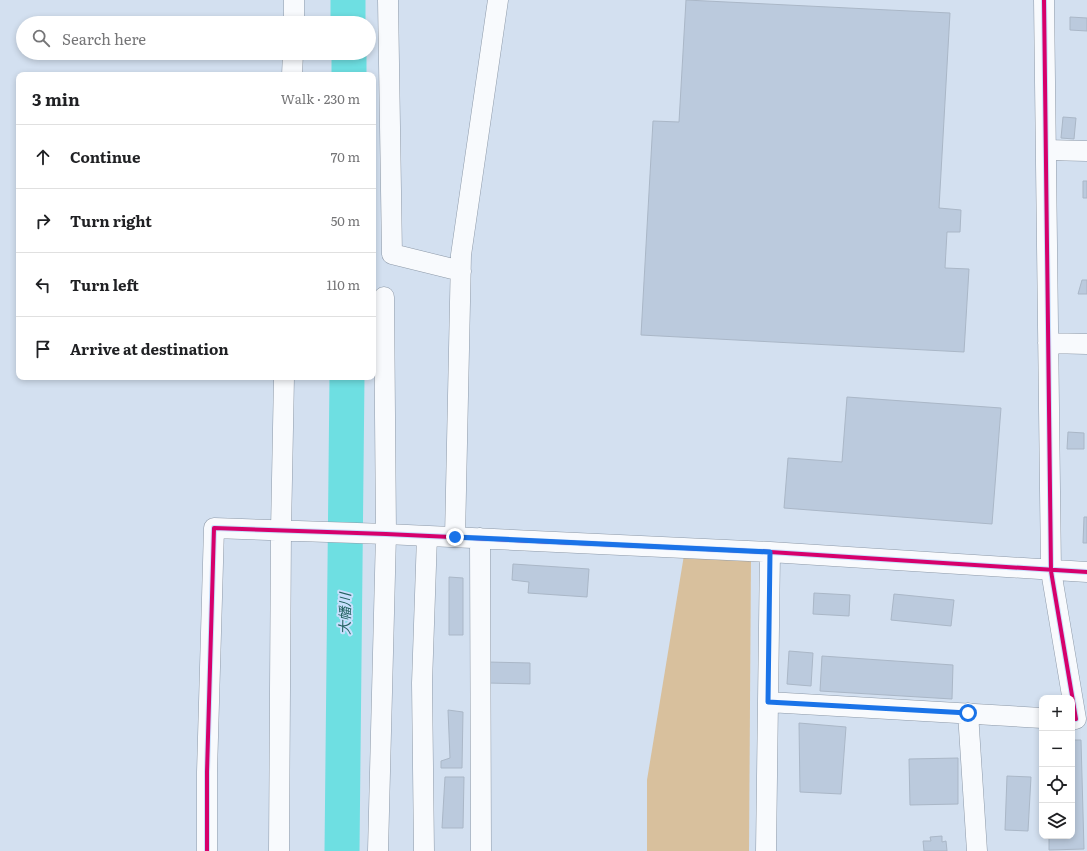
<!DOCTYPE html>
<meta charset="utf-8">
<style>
body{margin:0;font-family:Literata,"Noto Sans JP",serif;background:#f2f2f2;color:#202124}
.controls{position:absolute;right:12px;bottom:12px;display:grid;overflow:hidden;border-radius:8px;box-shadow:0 2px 6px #0003}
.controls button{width:36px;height:36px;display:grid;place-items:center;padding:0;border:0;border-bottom:1px solid #e0e0e0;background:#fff;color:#202124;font:20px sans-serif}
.stop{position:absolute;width:12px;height:12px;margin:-9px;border:3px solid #1a73e8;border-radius:50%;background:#fff}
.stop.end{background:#1a73e8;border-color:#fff;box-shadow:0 1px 4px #0008}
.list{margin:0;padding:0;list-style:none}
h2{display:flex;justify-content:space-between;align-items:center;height:52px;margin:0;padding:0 16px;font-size:17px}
h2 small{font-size:13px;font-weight:400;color:#757577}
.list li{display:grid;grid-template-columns:26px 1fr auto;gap:12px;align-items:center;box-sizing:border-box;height:64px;padding:0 16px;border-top:1px solid #e0e0e0}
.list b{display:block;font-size:15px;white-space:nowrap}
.list em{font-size:13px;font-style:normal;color:#757577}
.icon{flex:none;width:22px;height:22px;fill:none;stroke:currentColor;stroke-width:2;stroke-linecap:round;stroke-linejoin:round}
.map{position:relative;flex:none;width:1087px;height:851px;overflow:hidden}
.search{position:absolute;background:#fff;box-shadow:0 2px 6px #0003;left:16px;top:16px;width:360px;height:44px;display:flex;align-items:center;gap:10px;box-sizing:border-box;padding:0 14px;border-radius:22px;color:#757577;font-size:15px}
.panel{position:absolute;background:#fff;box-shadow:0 2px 6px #0003;left:16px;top:72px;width:360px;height:308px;border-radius:8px}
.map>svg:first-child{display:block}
.green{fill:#d8c09d}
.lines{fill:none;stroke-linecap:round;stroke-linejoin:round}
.river{stroke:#6edfe2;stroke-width:35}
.building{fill:#bbcadd;stroke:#aab7c7}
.minor-casing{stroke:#8d99a8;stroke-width:21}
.minor{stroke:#f8fafd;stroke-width:20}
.cycleway-casing{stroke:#c7dffc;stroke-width:6}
.cycleway{stroke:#d6006c;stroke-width:4}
.route{stroke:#1a73e8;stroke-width:5}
.labels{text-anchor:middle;stroke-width:4;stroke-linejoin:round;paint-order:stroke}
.water-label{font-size:14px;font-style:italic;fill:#246261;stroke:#c7dffc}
</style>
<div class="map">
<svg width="1087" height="851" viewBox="0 0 1087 851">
<rect width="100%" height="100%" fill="#d3e0f0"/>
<!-- green -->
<path class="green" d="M684 555 751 559 749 851H647V780Z"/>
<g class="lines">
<!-- river -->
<path class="river" d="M348 0V23
M349 53V75
M342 851 347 377"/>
</g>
<!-- building -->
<path class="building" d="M686 0 950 13 939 208 961 210 960 232H947L945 268 969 269 964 352 641 335 653 121 679 122Z
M1070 17 1087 18V31L1070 30Z
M1063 117 1076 118 1074 139 1061 138Z
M1083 181H1087V198H1083Z
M1082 280H1087V294H1078Z
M847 397 1001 408 992 524 784 508 788 458 842 462Z
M1068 432 1084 433V449H1067Z
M1084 517H1087V543H1083Z
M513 564 589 569 587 597 528 593 529 582 512 580Z
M449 577 463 578V635H449Z
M814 593 850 595 849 616 813 614Z
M894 594 954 600 951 626 891 620Z
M789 651 813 653 811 686 787 684Z
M822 656 953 665 952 699 820 691Z
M488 662 530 663V684L488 683Z
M448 710 463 712 462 768H441V761L450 758Z
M799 723 846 727 841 794 800 792Z
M1072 740H1081L1084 849 1049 850V836H1072Z
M958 758V804L910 805 909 759Z
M1007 776 1031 777 1028 831 1005 830Z
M445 777H464L463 828H442Z
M942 836V842L946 841 947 851H924L923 841H931L930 837Z"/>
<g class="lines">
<!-- minor casing -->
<g class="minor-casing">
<path id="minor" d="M388 0 392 254 461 271
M1044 0 1051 571 1076 719H1072
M294 23V0
M292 75 293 53
M1046 150 1087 151
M1048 343 1087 344
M455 537 461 255 498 0
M480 538 481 851
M768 702 1042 718
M968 713 977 851
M207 851V772L214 528 386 534 770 552 1087 572
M279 851 281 530 284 377
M378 851 386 534 384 297
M424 851 422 683 427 536
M766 851 770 552"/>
</g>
<!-- minor -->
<use href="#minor" class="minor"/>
<!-- cycleway casing -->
<g class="cycleway-casing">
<path id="cycleway" d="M1044 0 1051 571 1076 719H1072
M207 851V772L214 528 386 534 770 552 1087 572"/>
</g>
<!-- cycleway -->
<use href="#cycleway" class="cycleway"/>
</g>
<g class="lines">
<!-- route -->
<path class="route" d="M455 537 770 552 768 702 968 713"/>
</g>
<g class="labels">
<!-- water labels -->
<g class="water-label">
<text transform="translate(345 614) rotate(-89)" y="5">大幡川</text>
</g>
</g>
</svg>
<div class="controls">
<button>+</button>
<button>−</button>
<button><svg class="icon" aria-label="locate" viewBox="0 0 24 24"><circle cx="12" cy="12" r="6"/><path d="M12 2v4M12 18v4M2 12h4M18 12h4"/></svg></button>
<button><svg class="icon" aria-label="layers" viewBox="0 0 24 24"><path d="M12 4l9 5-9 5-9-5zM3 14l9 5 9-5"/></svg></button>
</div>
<div class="stop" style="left:968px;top:713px"></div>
<div class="stop end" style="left:455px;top:537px"></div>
<div class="search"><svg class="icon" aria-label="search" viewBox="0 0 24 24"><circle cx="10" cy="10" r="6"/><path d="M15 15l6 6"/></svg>Search here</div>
<section class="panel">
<h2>3 min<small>Walk · 230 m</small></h2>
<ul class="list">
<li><svg class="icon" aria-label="ahead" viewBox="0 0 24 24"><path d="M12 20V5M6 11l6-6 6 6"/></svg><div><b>Continue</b></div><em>70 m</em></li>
<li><svg class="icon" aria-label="right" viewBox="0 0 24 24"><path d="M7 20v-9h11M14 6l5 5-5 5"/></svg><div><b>Turn right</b></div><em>50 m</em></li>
<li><svg class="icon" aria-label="left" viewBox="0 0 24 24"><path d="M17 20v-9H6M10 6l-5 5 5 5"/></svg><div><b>Turn left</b></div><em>110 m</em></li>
<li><svg class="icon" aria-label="arrive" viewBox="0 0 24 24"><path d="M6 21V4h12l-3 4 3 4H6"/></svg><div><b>Arrive at destination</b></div></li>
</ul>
</section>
</div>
